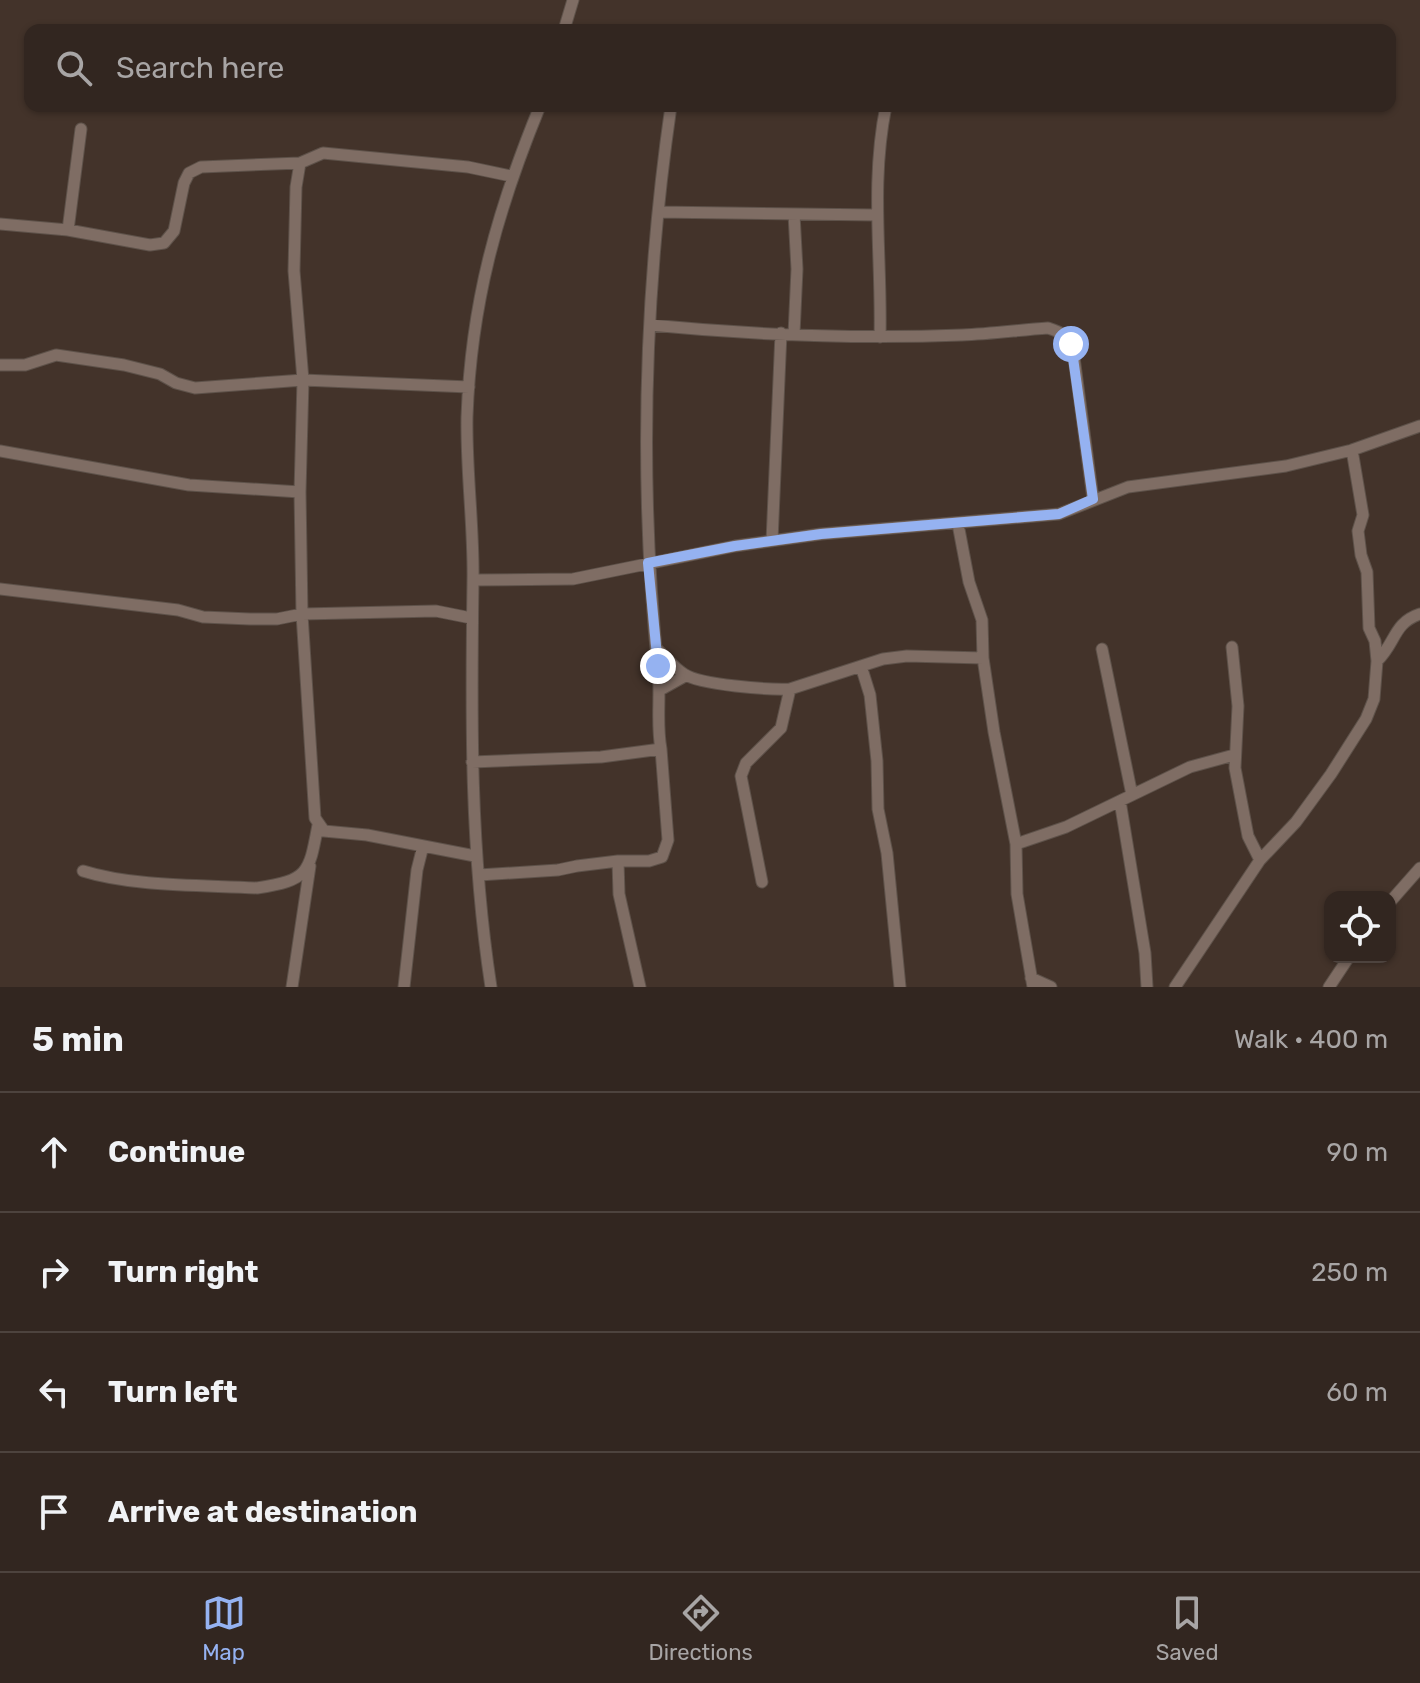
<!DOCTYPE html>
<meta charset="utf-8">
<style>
body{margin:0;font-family:Rubik,sans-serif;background:#3d322d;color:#f1f3f6}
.controls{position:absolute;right:24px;bottom:24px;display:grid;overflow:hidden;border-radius:16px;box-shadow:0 2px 6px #0004}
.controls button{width:72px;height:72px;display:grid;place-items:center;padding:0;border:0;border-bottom:2px solid #4d433e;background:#322620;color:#f1f3f6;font:40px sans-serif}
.stop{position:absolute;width:24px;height:24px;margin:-18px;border:6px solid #95b2f1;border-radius:50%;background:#fff}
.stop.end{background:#95b2f1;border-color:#fff;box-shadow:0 2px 8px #0008}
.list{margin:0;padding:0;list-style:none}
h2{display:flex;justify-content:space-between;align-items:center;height:104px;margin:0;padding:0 32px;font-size:34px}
h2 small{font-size:26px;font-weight:400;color:#a8a5a5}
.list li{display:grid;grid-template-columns:52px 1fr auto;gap:24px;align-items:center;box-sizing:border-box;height:120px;padding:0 32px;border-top:2px solid #4d433e}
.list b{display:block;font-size:30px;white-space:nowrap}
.list em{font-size:26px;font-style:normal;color:#a8a5a5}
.icon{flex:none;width:44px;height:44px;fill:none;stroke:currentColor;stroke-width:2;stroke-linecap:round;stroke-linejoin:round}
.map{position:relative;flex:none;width:1420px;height:987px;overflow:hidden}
.search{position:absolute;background:#322620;box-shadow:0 2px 6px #0004;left:24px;right:24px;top:24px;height:88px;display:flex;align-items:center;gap:20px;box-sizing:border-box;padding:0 28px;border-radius:16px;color:#a8a5a5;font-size:30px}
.sheet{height:584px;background:#322620}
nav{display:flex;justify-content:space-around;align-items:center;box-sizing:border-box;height:112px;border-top:2px solid #4d433e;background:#322620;font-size:22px;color:#a8a5a5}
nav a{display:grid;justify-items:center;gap:4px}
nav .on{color:#95b2f1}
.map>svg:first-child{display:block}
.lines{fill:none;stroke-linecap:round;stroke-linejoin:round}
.minor-casing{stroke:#5e524a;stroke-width:13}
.minor{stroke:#7f6d64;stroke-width:11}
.route{stroke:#95b2f1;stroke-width:10}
</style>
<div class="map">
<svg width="1420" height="987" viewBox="0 0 1420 987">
<rect width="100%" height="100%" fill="#43332a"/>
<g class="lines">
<!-- minor casing -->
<g class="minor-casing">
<path id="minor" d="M564 30 573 0
M81 129 68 230 150 245 164 243 174 231 184 183 189 173 201 167 300 163
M658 212 876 215
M794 214 797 269 794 334
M0 224 68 230
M650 325C753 335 858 339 962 335 991 334 1019 330 1048 328 1061 332 1069 336 1073 350L1093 499
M880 337C882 258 870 184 886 106
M0 365H25L56 355 124 365 160 374 176 383 195 388 303 380 469 387
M1352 450 1420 426
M0 451 189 485 300 492
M958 524 969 582 982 620 983 658 994 732 1016 844 1017 894 1033 987
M772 541 781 333
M473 580 573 579 735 546 821 534 1059 514 1128 487 1286 466 1352 450 1363 515 1358 531 1361 555 1367 572 1369 628 1375 641 1377 661
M0 589 178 610 203 617 250 619H277L302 614 436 611 471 618
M1232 647 1238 706 1235 768 1248 836 1260 860
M656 648C665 656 674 668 684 674 700 685 770 690 790 689L883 659 907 656 983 658
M1102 649 1132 795
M861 666 870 695 877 761 878 809 887 853 900 987
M660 690 685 676
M472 762 601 757 661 749C656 722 661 697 658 670 639 482 644 293 671 106
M1120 801 1145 953 1147 987
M1016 844 1066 827 1190 767 1234 755
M475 856 367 835 324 831 315 818 302 614 300 492 303 380 294 271 296 187 300 163 323 153 468 167 511 176
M618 861 619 894 640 987
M83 871C134 887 203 885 257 888 309 880 309 873 318 825
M479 875 558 870 577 866 618 861H649L662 857 668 840 661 749
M762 882 741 776 746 763 781 728 790 689
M1390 902 1420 868
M1031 978 1051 987
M292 987 310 866
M404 987 417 870 423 846
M491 987C470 850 471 719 473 581 474 527 466 472 467 417 471 303 497 211 540 106
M1175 987 1260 860 1296 822 1331 774 1366 719 1374 699 1377 661C1396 643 1393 623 1420 614
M1329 987 1349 957"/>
</g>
<!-- minor -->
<use href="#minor" class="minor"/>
</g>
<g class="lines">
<!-- route -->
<path class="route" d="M658 666 648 563 735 546 821 534 1059 514 1093 499 1071 344"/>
</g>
</svg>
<div class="controls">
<button><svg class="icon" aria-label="locate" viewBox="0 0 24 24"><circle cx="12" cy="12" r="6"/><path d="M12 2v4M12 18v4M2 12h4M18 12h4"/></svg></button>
</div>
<div class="stop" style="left:1071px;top:344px"></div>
<div class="stop end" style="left:658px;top:666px"></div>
<div class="search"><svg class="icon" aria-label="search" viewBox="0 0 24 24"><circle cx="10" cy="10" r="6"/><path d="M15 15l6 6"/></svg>Search here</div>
</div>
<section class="sheet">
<h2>5 min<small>Walk · 400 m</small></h2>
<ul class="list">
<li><svg class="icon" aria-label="ahead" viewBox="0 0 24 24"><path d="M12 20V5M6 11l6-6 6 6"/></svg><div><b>Continue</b></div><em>90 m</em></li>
<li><svg class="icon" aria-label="right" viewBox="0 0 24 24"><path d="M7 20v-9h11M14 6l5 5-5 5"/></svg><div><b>Turn right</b></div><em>250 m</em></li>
<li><svg class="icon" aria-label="left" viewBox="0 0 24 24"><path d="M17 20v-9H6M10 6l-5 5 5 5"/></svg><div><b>Turn left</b></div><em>60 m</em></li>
<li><svg class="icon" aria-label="arrive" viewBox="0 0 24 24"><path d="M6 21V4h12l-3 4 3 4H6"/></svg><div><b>Arrive at destination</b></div></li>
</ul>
</section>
<nav>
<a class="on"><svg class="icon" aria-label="map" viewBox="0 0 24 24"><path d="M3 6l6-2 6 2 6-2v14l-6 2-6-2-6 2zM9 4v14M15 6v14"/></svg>Map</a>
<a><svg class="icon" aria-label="directions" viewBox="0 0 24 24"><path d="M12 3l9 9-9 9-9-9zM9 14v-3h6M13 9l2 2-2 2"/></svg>Directions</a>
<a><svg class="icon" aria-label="saved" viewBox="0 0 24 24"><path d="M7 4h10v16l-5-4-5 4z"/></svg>Saved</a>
</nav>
